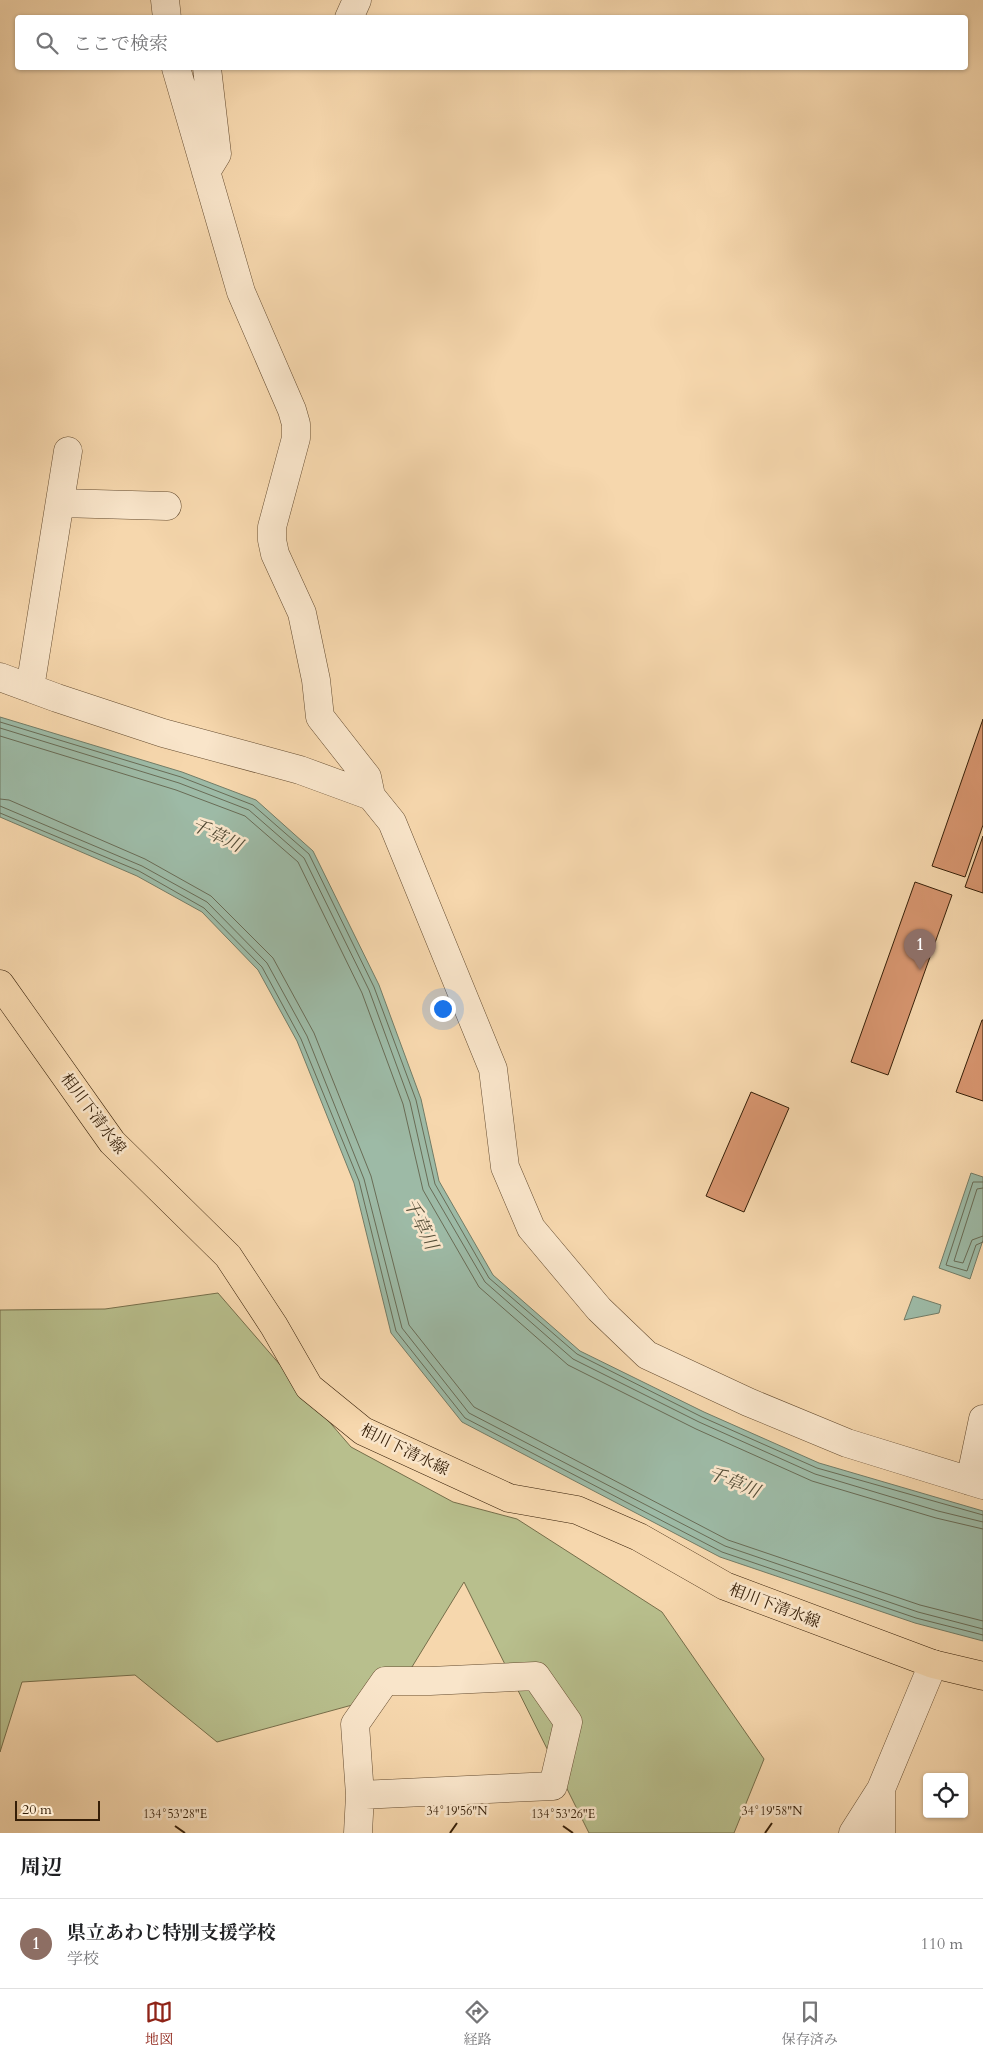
<!DOCTYPE html>
<html lang="ja">
<meta charset="utf-8">
<style>
body{margin:0;font-family:Cardo,"Noto Serif JP",serif;background:#f2f2f2;color:#202124}
.controls{position:absolute;right:15px;bottom:15px;display:grid;overflow:hidden;border-radius:5px;box-shadow:0 1px 4px #0004}
.controls button{width:45px;height:45px;display:grid;place-items:center;padding:0;border:0;border-bottom:1px solid #e0e0e0;background:#fff;color:#202124;font:25px sans-serif}
.scale{position:absolute;left:15px;bottom:12px;width:85px;box-sizing:border-box;padding-left:5px;border:2px solid #351e07;border-top:0;font-size:14px;line-height:18px;white-space:nowrap;color:#351e07;-webkit-text-stroke:4px #f9e5ca;paint-order:stroke}
.you{position:absolute;left:442px;top:1008px;width:18px;height:18px;margin:-12px;border:4px solid #fff;border-radius:50%;background:#1a73e8;box-shadow:0 0 0 8px #1a73e833}
.badge{display:grid;place-items:center;width:32px;height:32px;border-radius:50%;background:#8f2418;color:#fff;font-size:16px;font-weight:700}
.pin{position:absolute;translate:-50% -41px;filter:drop-shadow(0 1px 2px #0008)}
.pin::after{content:'';position:absolute;top:26px;width:18px;height:15px;background:inherit;clip-path:polygon(0 0,100% 0,50% 100%)}
.list{margin:0;padding:0;list-style:none}
h2{display:flex;justify-content:space-between;align-items:center;height:65px;margin:0;padding:0 20px;font-size:21px}
h2 small{font-size:16px;font-weight:400;color:#757577}
.list li{display:grid;grid-template-columns:32px 1fr auto;gap:15px;align-items:center;box-sizing:border-box;height:90px;padding:0 20px;border-top:1px solid #e0e0e0}
.list b{display:block;font-size:19px;white-space:nowrap}
.list p{margin:0;font-size:16px;white-space:nowrap;color:#757577}
.list em{font-size:16px;font-style:normal;color:#757577}
.icon{flex:none;width:28px;height:28px;fill:none;stroke:currentColor;stroke-width:2;stroke-linecap:round;stroke-linejoin:round}
.map{position:relative;flex:none;width:983px;height:1833px;overflow:hidden}
.search{position:absolute;background:#fff;box-shadow:0 1px 4px #0004;left:15px;right:15px;top:15px;height:55px;display:flex;align-items:center;gap:12px;box-sizing:border-box;padding:0 18px;border-radius:5px;color:#757577;font-size:19px}
.sheet{height:155px;background:#fff}
nav{display:flex;justify-content:space-around;align-items:center;box-sizing:border-box;height:70px;border-top:1px solid #e0e0e0;background:#fff;font-size:14px;color:#757577}
nav a{display:grid;justify-items:center;gap:2px}
nav .on{color:#8f2418}
.map>svg:first-child{display:block}
.green{fill:#b8bf8d;stroke:#766e4a}
.water{fill:#9dbaa6;stroke:#737c66}
.lines{fill:none;stroke-linecap:round;stroke-linejoin:round}
.shore{stroke:#696c56;stroke-width:1}
.building{fill:#d7956f;stroke:#351e07}
.minor-casing{stroke:#654c30;stroke-width:29}
.major-casing{stroke:#351e07;stroke-width:29}
.minor{stroke:#f9e5ca;stroke-width:28}
.major{stroke:#f6d7ad;stroke-width:28}
.ticks{fill:none;stroke:#351e07;stroke-width:2}
.labels{text-anchor:middle;stroke-width:5;stroke-linejoin:round;paint-order:stroke}
.street-label{font-size:16px;fill:#351e07;stroke:#f9e5ca}
.water-label{font-size:18px;font-style:italic;fill:#544d37;stroke:#f9e5ca}
.ticks-label{font-size:12px;text-anchor:middle;fill:#351e07;stroke:#f9e5ca;stroke-width:5;stroke-linejoin:round;paint-order:stroke}
</style>
<div class="map">
<svg width="983" height="1833" viewBox="0 0 983 1833">
<rect width="100%" height="100%" fill="#f6d7ad"/>
<filter id="stains"><feTurbulence type="fractalNoise" baseFrequency=".004" numOctaves="4"/><feColorMatrix values="0 0 0 0 .2 0 0 0 0 .09 0 0 0 0 .02 0 0 0 .5 -.17"/></filter>
<radialGradient id="worn" r=".72"><stop offset=".6" stop-color="#630" stop-opacity="0"/><stop offset="1" stop-color="#630" stop-opacity=".3"/></radialGradient>
<!-- green -->
<path class="green" d="M218 1293 351 1447 453 1502 517 1519 662 1612 764 1759 734 1833H589L464 1582 396 1693 217 1742 135 1675 22 1682 0 1752V1310L105 1309Z"/>
<!-- water -->
<path class="water" d="M0 717 182 772 256 800 313 851 379 985 421 1099 439 1181 493 1275 580 1351 704 1412 819 1463 983 1511V1641L915 1623 720 1557 462 1422 391 1333 354 1183 297 1041 258 970 202 912 137 876 0 817Z
M971 1173 983 1177V1240L970 1279 939 1268Z
M913 1296 941 1305 939 1313 904 1320Z"/>
<g class="lines">
<!-- shore -->
<path class="shore" d="M0 722 181 777 253 805 309 854 374 987 416 1100 435 1184 489 1278 577 1354 702 1417 817 1468 983 1515
M0 728 179 783 249 810 304 858 369 990 410 1102 429 1186 485 1282 573 1359 699 1422 815 1474 938 1511 983 1522
M0 736 176 790 245 816 298 862 362 993 403 1104 423 1190 479 1287 568 1365 696 1429 812 1481 936 1518 983 1529
M0 799 9 800 145 859 211 896 273 958 314 1033 371 1176 409 1325 474 1407 728 1540 920 1605 983 1621
M0 806 142 866 207 902 267 963 307 1036 364 1179 402 1328 469 1413 725 1546 918 1612 983 1629
M0 813 139 871 204 908 262 967 301 1039 359 1181 396 1331 465 1418 722 1552 916 1618 983 1635
M983 1182H973L946 1265 967 1271 976 1245 983 1242
M983 1188 977 1189 954 1261 963 1263 972 1240 983 1236"/>
</g>
<!-- building -->
<path class="building" d="M983 719V825L965 877 932 866Z
M983 836V893L965 887Z
M915 882 952 895 888 1075 851 1062Z
M982 1020H983V1101L956 1092Z
M751 1092 789 1108 744 1212 706 1196Z"/>
<g class="lines">
<!-- minor casing -->
<g class="minor-casing">
<path id="minor" d="M165 0 167 18
M349 18 357 0
M176 68 241 292 292 410 296 424V438L272 527V540L275 554 302 613 316 680 320 717 367 777 371 796 392 822 493 1069 505 1167 531 1228 599 1309 647 1355 748 1402 847 1443 983 1485
M206 172 217 154 207 68
M60 503 167 506
M0 677 57 698 163 733 300 770 371 796
M30 688 68 451
M970 1481 983 1419
M358 1833 360 1795 355 1724 385 1681H430L536 1676 568 1722 553 1786 360 1795
M853 1833 881 1789
M881 1833V1789L933 1664"/>
</g>
<!-- major casing -->
<g class="major-casing">
<path id="major" d="M0 984 112 1142 228 1256 274 1326 309 1387 363 1431 509 1498 577 1510 639 1537 725 1586 933 1664 983 1676"/>
</g>
<!-- minor -->
<use href="#minor" class="minor"/>
<!-- major -->
<use href="#major" class="major"/>
</g>
<!-- ticks -->
<path class="ticks" d="M175 1826 185 1833M563 1826 573 1833M450 1833 457 1823M765 1833 772 1823"/>
<g class="labels">
<!-- street labels -->
<g class="street-label">
<text transform="translate(94 1113) rotate(53)" y="6">相川下清水線</text>
<text transform="translate(405 1449) rotate(26)" y="6">相川下清水線</text>
<text transform="translate(775 1605) rotate(21)" y="6">相川下清水線</text>
</g>
<!-- water labels -->
<g class="water-label">
<text transform="translate(217 835) rotate(26)" y="6">千草川</text>
<text transform="translate(421 1224) rotate(64)" y="6">千草川</text>
<text transform="translate(734 1482) rotate(22)" y="6">千草川</text>
</g>
</g>
<g class="ticks-label">
<text x="457" y="1815">34°19'56"N</text>
<text x="772" y="1815">34°19'58"N</text>
<text x="175" y="1818">134°53'28"E</text>
<text x="563" y="1818">134°53'26"E</text>
</g>
<rect width="100%" height="100%" filter="url(#stains)"/>
<rect width="100%" height="100%" fill="url(#worn)"/>
</svg>
<div class="controls">
<button><svg class="icon" aria-label="locate" viewBox="0 0 24 24"><circle cx="12" cy="12" r="6"/><path d="M12 2v4M12 18v4M2 12h4M18 12h4"/></svg></button>
</div>
<div class="scale">20 m</div>
<div class="you"></div>
<div class="pin badge" style="left:920px;top:970px;background:#8d6e63">1</div>
<div class="search"><svg class="icon" aria-label="search" viewBox="0 0 24 24"><circle cx="10" cy="10" r="6"/><path d="M15 15l6 6"/></svg>ここで検索</div>
</div>
<section class="sheet">
<h2>周辺<small></small></h2>
<ul class="list">
<li><span class="badge" style="background:#8d6e63">1</span><div><b>県立あわじ特別支援学校</b><p>学校</p></div><em>110 m</em></li>
</ul>
</section>
<nav>
<a class="on"><svg class="icon" aria-label="map" viewBox="0 0 24 24"><path d="M3 6l6-2 6 2 6-2v14l-6 2-6-2-6 2zM9 4v14M15 6v14"/></svg>地図</a>
<a><svg class="icon" aria-label="directions" viewBox="0 0 24 24"><path d="M12 3l9 9-9 9-9-9zM9 14v-3h6M13 9l2 2-2 2"/></svg>経路</a>
<a><svg class="icon" aria-label="saved" viewBox="0 0 24 24"><path d="M7 4h10v16l-5-4-5 4z"/></svg>保存済み</a>
</nav>
